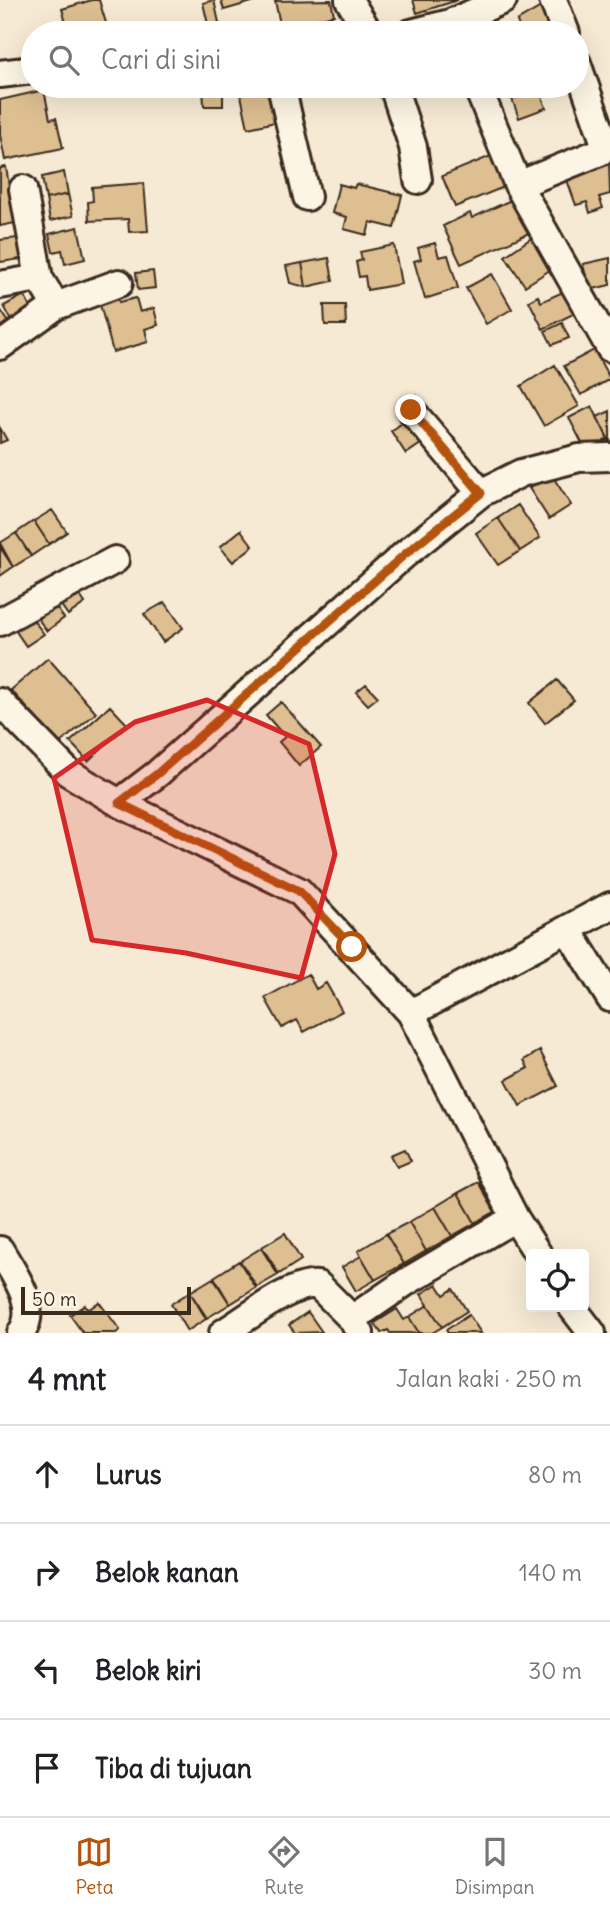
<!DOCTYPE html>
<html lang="id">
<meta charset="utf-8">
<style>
body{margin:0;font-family:Delius,sans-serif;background:#f2f2f2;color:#202124}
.controls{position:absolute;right:21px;bottom:21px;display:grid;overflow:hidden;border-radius:7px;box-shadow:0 7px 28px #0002}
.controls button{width:63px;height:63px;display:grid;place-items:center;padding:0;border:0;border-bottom:2px solid #e0e0e0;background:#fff;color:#202124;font:35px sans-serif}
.scale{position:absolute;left:21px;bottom:18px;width:170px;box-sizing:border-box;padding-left:7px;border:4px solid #3b2a1e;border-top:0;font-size:19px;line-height:24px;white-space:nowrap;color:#3b2a1e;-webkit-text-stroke:5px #fcf5e5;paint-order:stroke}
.stop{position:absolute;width:21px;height:21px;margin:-16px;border:5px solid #b45309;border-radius:50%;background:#fff}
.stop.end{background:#b45309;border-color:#fff;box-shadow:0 2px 7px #0008}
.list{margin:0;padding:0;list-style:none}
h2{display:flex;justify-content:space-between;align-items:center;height:91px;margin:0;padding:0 28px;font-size:30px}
h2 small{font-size:23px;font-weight:400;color:#757577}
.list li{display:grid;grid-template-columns:46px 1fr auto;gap:21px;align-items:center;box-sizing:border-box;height:98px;padding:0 28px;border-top:2px solid #e0e0e0}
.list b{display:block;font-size:26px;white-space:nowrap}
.list em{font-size:23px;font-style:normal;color:#757577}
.icon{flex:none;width:38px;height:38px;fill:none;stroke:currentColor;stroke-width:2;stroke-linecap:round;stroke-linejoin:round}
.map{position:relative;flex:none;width:610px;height:1333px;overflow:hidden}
.search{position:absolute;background:#fff;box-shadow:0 7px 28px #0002;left:21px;right:21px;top:21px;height:77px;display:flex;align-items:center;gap:18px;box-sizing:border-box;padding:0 24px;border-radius:38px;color:#757577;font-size:26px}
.sheet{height:483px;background:#fff}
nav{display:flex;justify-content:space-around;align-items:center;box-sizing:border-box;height:98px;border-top:2px solid #e0e0e0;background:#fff;font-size:19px;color:#757577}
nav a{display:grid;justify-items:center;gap:4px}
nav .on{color:#b45309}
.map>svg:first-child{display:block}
.building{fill:#ddbf91;stroke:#3b2a1e;stroke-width:2}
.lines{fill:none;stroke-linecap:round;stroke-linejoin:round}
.minor-casing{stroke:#3b2a1e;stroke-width:32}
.minor{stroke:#fcf5e5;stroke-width:26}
.route{stroke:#b45309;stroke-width:9}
.marked{fill:#d62828;fill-opacity:0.2;stroke:#d62828;stroke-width:5;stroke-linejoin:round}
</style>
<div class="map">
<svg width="610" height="1333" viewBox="0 0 610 1333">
<rect width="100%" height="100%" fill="#f6ead4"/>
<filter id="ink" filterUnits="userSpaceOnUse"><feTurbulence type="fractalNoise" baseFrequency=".0143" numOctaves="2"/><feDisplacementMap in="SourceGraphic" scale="14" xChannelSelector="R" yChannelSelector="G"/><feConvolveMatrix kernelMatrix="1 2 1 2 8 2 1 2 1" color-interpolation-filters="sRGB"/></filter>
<g filter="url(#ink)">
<!-- building -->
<path class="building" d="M92 0H99L109 33H69L62 9Z
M214 0 221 32 210 33 203 3Z
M221 0H259L224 10Z
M331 0 334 15 312 20 315 33H282L275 1Z
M413 0H458L417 13Z
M541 7 551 33H521L517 21Z
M203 86H223V106H204Z
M239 86H272L280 121 248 128Z
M518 86H538L546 108 519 118 512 99 522 96Z
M543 86H562L546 93Z
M44 90 50 119 56 118 63 148 5 160 0 135V100Z
M491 156 504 187 455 207 442 176Z
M609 161 610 194 599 197 603 208 590 213 587 202 576 205 567 180 577 176 576 173Z
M6 167 15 223 0 226V168Z
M64 172 68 194 46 199 42 177Z
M144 183 148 231 129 232 128 219 89 221 88 202 93 201 92 187Z
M339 184 354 188 356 184 402 195 394 228 370 222 367 235 344 229 347 217 332 213Z
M68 194 73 216 50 221 46 199Z
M513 199 538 225 528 230 529 233 461 264 443 226 470 213 472 218Z
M78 227 85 259 65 264 62 250 53 252 49 234Z
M533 237 553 268 525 286 505 256Z
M18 238 21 259 0 262V240Z
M435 243 439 257 448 255 458 288 425 299 414 261 421 259 418 248Z
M394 245 401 284 367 290 365 276 359 277 356 262 362 260 360 252Z
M329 258 333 281 306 287 302 263Z
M610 258V285L589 290 583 264Z
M302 263 306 287 290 283 286 266Z
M153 271 155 288 138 290 136 273Z
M492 274 512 309 486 324 466 288Z
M565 291 575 313 543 329 529 301 538 296 541 302Z
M24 295 34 315 14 325 4 306Z
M117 296 119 302 136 298 140 312 154 308 158 325 145 329 148 342 113 352 99 301Z
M324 305H345L346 325H325Z
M0 309 10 324 0 330Z
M562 323 569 338 552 345 545 331Z
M594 350 610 379 581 395 564 366Z
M555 365 579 406 544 426 521 386Z
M592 406 608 439 586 451 569 418Z
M610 411V442L597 417Z
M412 416 428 439 406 454 391 431Z
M0 428 7 440 0 443Z
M551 474 571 505 549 519 529 488Z
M518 505 540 538 520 551 498 518Z
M52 510 67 532 49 544 34 521Z
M498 518 520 551 498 565 476 533Z
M34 521 49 544 31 556 16 533Z
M241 530 253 546 233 562 220 547Z
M16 533 31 556 13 567 0 543Z
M0 547 13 567 0 576Z
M70 581 85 603 68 615 53 594Z
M48 597 64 618 47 631 31 609Z
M165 602 183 628 163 642 144 614Z
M27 612 44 634 26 646 11 624Z
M48 658 96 713 59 744 35 735 44 727 11 690Z
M557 680 574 700 545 723 529 703Z
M366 684 378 697 368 705 356 692Z
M281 702 321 747 299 766 279 742 285 737 266 715Z
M110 706 127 724 88 761 70 742Z
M308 974 316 989 326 983 342 1011 304 1032 297 1020 282 1028 265 998Z
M540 1051 558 1086 520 1106 506 1080 528 1068 524 1060Z
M405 1149 411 1161 397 1167 391 1155Z
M478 1182 495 1212 475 1223 458 1193Z
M458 1193 475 1223 452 1236 435 1207Z
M435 1207 452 1236 426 1251 409 1222Z
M409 1222 426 1251 404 1264 386 1234Z
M285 1233 301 1260 279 1274 262 1247Z
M386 1234 404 1264 375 1280 358 1251Z
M261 1248 278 1275 257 1287 240 1261Z
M361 1256 375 1280 356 1291 342 1267Z
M239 1261 256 1288 230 1304 214 1277Z
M213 1278 230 1304 207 1318 190 1292Z
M437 1284 444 1295 453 1289 467 1311 442 1327 421 1294Z
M190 1292 206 1319 187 1331 171 1304Z
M99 1302 120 1330 116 1333H83L70 1315 85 1305 88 1310Z
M428 1305 442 1327 432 1333H419L409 1317Z
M397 1309 404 1320 409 1317 419 1333H390L388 1330 381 1333 375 1323Z
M308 1312 322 1332 295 1333 289 1325Z
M469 1315 481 1333H448L446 1330Z"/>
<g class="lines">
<!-- minor casing -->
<g class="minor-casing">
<path id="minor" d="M349 0 369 33
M553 0 566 33
M411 33 450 23 503 0
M0 74 33 70
M281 86 307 197
M393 86 413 147 418 180
M477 86 518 185 610 348
M518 185 600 152 605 144 577 63
M0 285 39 278
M56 306 119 283
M0 346 56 306 39 278 23 189
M411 410 481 493
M0 622 115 560
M0 702 69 773 119 803 299 891 411 1013 515 1218 538 1254
M119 803 157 774 404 555 481 493 521 473 579 458 610 457
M568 930 610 998
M411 1013 610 906
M0 1250C13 1273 40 1307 21 1333
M572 1307 592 1333
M223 1333C245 1320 293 1281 318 1285L352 1319
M360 1333 352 1319 406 1282 515 1218"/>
</g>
<!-- minor -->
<use href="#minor" class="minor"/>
</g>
</g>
<g class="lines" filter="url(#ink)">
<!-- route -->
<path class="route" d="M352 947 299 891 119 803 157 774 404 555 481 493 411 410"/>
</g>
<!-- marked area -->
<path class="marked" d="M207 700 309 744 335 854 301 978 186 953 92 940 54 778 135 722Z"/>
</svg>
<div class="controls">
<button><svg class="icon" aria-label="locate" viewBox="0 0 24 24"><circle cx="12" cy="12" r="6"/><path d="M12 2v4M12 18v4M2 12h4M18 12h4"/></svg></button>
</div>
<div class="scale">50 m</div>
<div class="stop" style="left:352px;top:947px"></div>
<div class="stop end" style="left:411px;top:410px"></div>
<div class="search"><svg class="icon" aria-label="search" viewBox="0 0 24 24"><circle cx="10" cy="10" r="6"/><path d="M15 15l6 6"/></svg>Cari di sini</div>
</div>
<section class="sheet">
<h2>4 mnt<small>Jalan kaki · 250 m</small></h2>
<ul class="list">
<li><svg class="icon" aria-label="ahead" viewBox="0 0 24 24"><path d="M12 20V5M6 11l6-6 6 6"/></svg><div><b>Lurus</b></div><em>80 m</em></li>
<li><svg class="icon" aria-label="right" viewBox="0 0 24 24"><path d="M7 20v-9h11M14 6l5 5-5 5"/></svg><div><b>Belok kanan</b></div><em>140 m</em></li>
<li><svg class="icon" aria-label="left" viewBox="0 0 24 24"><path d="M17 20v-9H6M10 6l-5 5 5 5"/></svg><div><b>Belok kiri</b></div><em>30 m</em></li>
<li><svg class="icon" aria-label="arrive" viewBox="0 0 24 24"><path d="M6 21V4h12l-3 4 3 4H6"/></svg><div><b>Tiba di tujuan</b></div></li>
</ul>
</section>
<nav>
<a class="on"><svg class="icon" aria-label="map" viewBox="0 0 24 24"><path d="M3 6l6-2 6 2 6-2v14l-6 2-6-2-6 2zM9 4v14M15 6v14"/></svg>Peta</a>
<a><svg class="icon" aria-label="directions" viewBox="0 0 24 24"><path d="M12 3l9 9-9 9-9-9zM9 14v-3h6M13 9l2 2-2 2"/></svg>Rute</a>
<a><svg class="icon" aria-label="saved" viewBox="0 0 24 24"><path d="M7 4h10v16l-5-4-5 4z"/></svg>Disimpan</a>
</nav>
